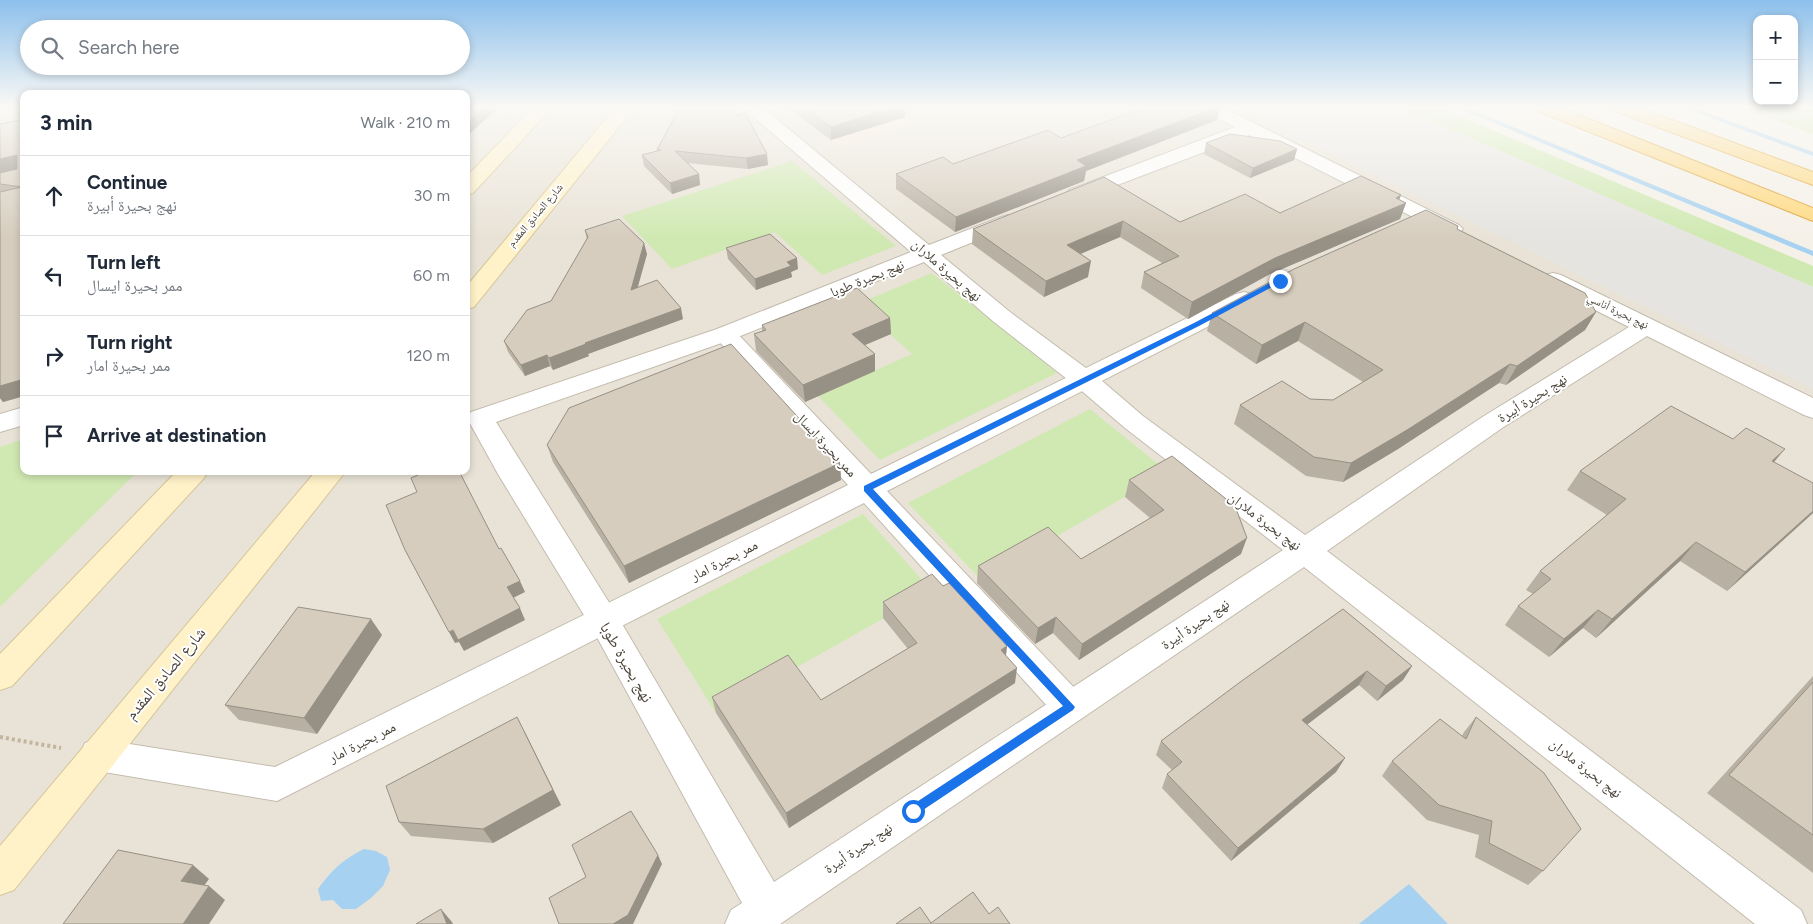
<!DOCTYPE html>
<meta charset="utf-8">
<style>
body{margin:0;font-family:Figtree,"Noto Naskh Arabic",sans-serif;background:#f6f6f7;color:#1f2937}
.controls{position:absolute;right:15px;top:15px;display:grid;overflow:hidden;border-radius:10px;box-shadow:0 2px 8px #0003}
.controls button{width:45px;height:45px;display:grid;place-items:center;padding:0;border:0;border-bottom:1px solid #e0e1e3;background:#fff;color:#1f2937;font:25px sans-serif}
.stop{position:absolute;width:15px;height:15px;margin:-11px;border:4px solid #1a73e8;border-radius:50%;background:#fff}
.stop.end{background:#1a73e8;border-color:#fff;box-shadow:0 1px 5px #0008}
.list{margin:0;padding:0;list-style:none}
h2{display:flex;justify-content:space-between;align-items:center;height:65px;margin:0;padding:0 20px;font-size:21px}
h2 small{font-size:16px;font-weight:400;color:#747a83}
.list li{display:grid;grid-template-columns:32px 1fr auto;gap:15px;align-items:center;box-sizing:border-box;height:80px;padding:0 20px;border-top:1px solid #e0e1e3}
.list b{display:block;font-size:19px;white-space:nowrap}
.list p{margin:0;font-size:16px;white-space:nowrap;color:#747a83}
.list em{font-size:16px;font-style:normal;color:#747a83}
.icon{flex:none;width:28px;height:28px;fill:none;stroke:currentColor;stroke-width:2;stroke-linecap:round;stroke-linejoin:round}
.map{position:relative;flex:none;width:1813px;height:924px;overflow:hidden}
.search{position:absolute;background:#fff;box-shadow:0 2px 8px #0003;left:20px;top:20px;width:450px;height:55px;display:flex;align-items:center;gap:12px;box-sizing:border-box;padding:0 18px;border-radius:28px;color:#747a83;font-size:19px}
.panel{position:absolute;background:#fff;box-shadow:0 2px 8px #0003;left:20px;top:90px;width:450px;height:385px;border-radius:10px}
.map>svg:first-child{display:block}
.residential{fill:#e9e3d7}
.commercial{fill:#f6e8d5}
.green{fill:#d0e9b2}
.parking{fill:#e6e4e1}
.water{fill:#a6d1f1}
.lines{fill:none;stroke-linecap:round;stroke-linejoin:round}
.stream{fill:#a6d1f1;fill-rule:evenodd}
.pedestrian-casing{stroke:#c3bcae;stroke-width:2}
.minor-casing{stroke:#c3bcae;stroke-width:2}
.tertiary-casing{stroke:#c3bcae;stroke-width:2}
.secondary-casing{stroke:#d5c699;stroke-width:2}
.trunk-casing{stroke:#dfa439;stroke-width:2}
.path{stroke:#c2b59d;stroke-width:4;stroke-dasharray:3 3;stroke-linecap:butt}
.pedestrian{fill:#fff;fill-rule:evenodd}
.minor{fill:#fff;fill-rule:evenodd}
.tertiary{fill:#fff;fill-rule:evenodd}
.secondary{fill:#fff2c9;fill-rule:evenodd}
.trunk{fill:#ffd981;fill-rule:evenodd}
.wall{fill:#b8b0a3}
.shaded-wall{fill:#969085}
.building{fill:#d6cdbe;stroke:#969085}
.route{fill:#1a73e8}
.labels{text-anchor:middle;stroke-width:4;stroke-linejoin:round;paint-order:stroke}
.far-street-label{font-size:11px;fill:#494237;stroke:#fff}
.street-label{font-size:14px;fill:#494237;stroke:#fff}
.near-street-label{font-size:16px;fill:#494237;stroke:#fff}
</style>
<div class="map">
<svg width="1813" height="924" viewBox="0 0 1813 924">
<rect width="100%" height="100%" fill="#f5f1e9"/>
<!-- residential -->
<path class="residential" d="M0 107H24V471H466V107H1399L1813 287V924H0Z"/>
<!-- commercial -->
<path class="commercial" d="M787 107H963L840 147Z"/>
<!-- green -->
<path class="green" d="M1399 107H1438L1813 266V287Z
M1738 107H1813V134Z
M792 161 896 246 822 275 775 232 672 269 622 216Z
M932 273 1057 373 880 460 818 396 912 354 857 304Z
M1090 409 1168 472 981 580 908 503Z
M24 439V471H138L0 607V447Z
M863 514 932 591 716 713 657 619Z"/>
<!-- parking -->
<path class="parking" d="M1237 107H1399L1813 287V389Z"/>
<!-- water -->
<path class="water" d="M364 849 376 851 387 857 390 870 383 886 371 898 356 909H342L333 900 321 901 318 889C332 870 342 860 364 849Z
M1409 884 1448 924H1359Z"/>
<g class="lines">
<!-- stream -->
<path class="stream" d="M1456 107H1465L1813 251V256Z
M1681 107H1691L1813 152V156Z"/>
<!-- pedestrian casing -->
<g class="pedestrian-casing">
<path id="pedestrian" d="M1244 292 1252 294 1255 299 1252 304 887 491 1082 696 1087 707 1082 718 1070 722 1058 718 864 503 277 801 98 771 85 767 80 755 85 743 98 739 275 767 848 485 717 339 713 334 717 329 725 327 733 329 871 474 1236 294Z"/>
</g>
<!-- minor casing -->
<g class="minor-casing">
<path id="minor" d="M742 107H762L929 245 1001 217 1008 215 1015 217 1018 221 1015 225 941 255 1010 312 1094 374 1143 416 1305 535 1484 416 1629 327 1545 285 1542 280 1545 275 1553 273 1561 275 1813 398V418L1804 415 1647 336 1502 428 1327 551 1801 910 1807 924H1755L1304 567 780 924H725L731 910 742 903 593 630 498 474 467 418 471 412 717 329 911 252ZM924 262 994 322 1076 386 1125 428 1283 550 774 882 615 612 496 422 733 339Z
M1199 107H1222L1459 225 1463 229 1459 233 1452 235 1445 233 1249 135 1083 198 1076 200 1069 198 1066 194 1069 190 1235 127 1202 111Z"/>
</g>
<!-- tertiary casing -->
<g class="tertiary-casing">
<path id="tertiary" d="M24 407V425L0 432V414Z"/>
</g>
<!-- secondary casing -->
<g class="secondary-casing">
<path id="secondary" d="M534 107H553L473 193 466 195V177Z
M616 107H635L474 307 466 309V287Z
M177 471H208L204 478 12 686 0 690V654Z
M316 471H346L14 890 0 895V846Z"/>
</g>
<!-- trunk casing -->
<g class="trunk-casing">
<path id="trunk" d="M1534 107H1559L1813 208V221L1537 111Z
M1611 107H1637L1813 172V185L1614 111Z"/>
</g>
<!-- path -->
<path class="path" d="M0 737 61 748"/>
<!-- pedestrian -->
<use href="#pedestrian" class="pedestrian"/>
<!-- minor -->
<use href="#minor" class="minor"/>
<!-- tertiary -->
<use href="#tertiary" class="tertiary"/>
<!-- secondary -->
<use href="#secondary" class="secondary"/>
<!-- trunk -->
<use href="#trunk" class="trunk"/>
</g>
<!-- wall -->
<path class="wall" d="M24 107V396L3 402 0 398V124L20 120Z
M680 107 768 165 748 169 687 163 699 174 700 185 672 194 644 166 642 155 657 151V150Z
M787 107H905V117L831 140Z
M1217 120 1086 171 1084 181 955 232 896 189V174L953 164 1061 138Z
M1206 143 1297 149 1294 160 1250 178 1204 154Z
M1104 177 1180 222 1280 213 1401 195 1399 200 1406 203 1400 219 1270 274 1188 319 1141 288 1144 272 1162 263 1120 237 1080 254 1088 277 1044 297 972 244 973 229Z
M1457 229 1596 312 1585 330 1506 385 1499 383 1398 449 1343 482 1306 476 1234 424 1240 405 1310 399 1333 400 1363 382 1298 341 1256 364 1207 331 1212 313Z
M585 230 647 254 637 287 683 319 588 354 589 356 553 370 550 366 525 376 508 352 504 341 551 301 587 240Z
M726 248 798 269 791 272 792 277 756 290 728 259Z
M890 318 891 334 865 345 875 354V371L805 402 756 351 754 334 762 331V325Z
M547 445 840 463 841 480 629 583 553 462Z
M1774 462 1813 513 1727 591 1680 561 1596 638 1583 628 1549 657 1505 625 1518 606 1533 594 1526 590 1540 571 1607 515 1567 490 1580 471Z
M1129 480 1241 554 1079 660 1053 633 1035 644 977 583 978 566 1081 559 1150 518 1125 497Z
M943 586 1007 646 1006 656 1015 683 789 828 716 713 712 697 821 700 908 649 883 618V602Z
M1343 609 1412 666 1403 680 1377 701 1359 685 1307 724 1345 758 1336 772 1231 861 1162 788 1167 774 1172 770 1156 755 1161 741Z
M382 635 317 734 239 720 225 705Z
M1813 676V873L1707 793Z
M1476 717 1543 871 1528 885 1475 857 1479 835 1427 820 1382 776 1392 761 1462 736 1464 732Z
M525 732 561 805 493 843 411 836 399 822Z"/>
<!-- shaded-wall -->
<path class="shaded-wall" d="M485 107H499L466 137V124Z
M894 107H905V117L831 140V127Z
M1217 107H1220L1217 120 1086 171 1084 181 955 232 956 217 1077 160Z
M1297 149 1294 160 1250 178 1253 168Z
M767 154 768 165 748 169 746 158Z
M17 155 24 168 0 174V159Z
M699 174 700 185 672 194 670 183Z
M1401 195 1396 207 1406 203 1400 219 1270 274 1188 319 1192 302 1275 258Z
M1123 221 1120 237 1064 261 1067 245Z
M644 243 647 254 634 301 631 290Z
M797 258 798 269 791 272 792 277 756 290 755 279 787 262Z
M1091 261 1088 277 1044 297 1046 281Z
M681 308 683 319 588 354 589 356 553 370 549 358 585 343Z
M1596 312 1585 330 1506 385 1517 366Z
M890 318 891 334 853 350 852 334Z
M1305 322 1298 341 1256 364 1262 345Z
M875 354V371L805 402 803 385Z
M547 355 550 366 525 376 521 365Z
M1510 364 1499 383 1398 449 1343 482 1351 463Z
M24 379V396L3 402 0 398V386Z
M1785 449 1769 468 1772 461Z
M840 463 841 480 629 583 624 566Z
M1813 511V513L1727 591 1745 572Z
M1247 538 1241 554 1079 660 1082 644Z
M1696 542 1680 561 1596 638 1612 619Z
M520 581 525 592 513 598 507 587Z
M520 608 525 620 464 651 459 642 455 643 449 632Z
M1598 610 1583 628 1549 657 1564 639Z
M1056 617 1053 633 1035 644 1038 628Z
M371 619 382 635 317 734 304 718Z
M1007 646 1005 662 1001 650Z
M1412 666 1403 680 1377 701 1386 686Z
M1017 668 1015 683 789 828 786 813Z
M1367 671 1359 685 1295 734 1302 720Z
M517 717 561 805 493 843 483 829Z
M1345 758 1336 772 1231 861 1238 848Z
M658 855 662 864 633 924H613Z
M193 865 209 879 198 894 181 881Z
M209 886 225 900 209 924H183Z
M441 909 452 922 453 924H447Z"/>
<!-- building -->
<path class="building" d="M18 107H24V379L0 386V192L22 187 0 184V173L17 169V155L0 159V124L20 120Z
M466 107H485L466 124Z
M680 107H726L736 116 745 113 767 154 746 158 675 151 699 174 670 183 642 155 661 150H657Z
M804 107H894L831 127Z
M1146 107H1217L1077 160 1086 166 956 217 896 174 943 157 953 164 1048 130 1061 138Z
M1230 134 1280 141 1297 149 1253 168 1206 143Z
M1361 176 1401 195 1396 198 1406 203 1275 258 1192 302 1144 272 1179 256 1123 221 1067 245 1091 261 1046 281 973 229 1104 177 1180 222 1245 194 1280 213Z
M1426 210 1458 226 1457 229 1585 293 1596 312 1517 366 1510 364 1407 430 1351 463 1314 457 1240 405 1282 381 1310 399 1333 400 1383 370 1305 322 1262 345 1212 313 1294 269Z
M619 219 644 243 631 290 657 280 681 308 585 343 586 344 549 358 547 355 521 365 504 341 527 310 551 301 588 237 585 230Z
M770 234 797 258 787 262 791 266 755 279 726 248Z
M857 288 890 318 852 334 875 354 803 385 754 334 766 330 762 325Z
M731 344 840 463 624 566 547 445 569 408Z
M1671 406 1733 439 1746 428 1785 449 1772 461 1813 483V511L1745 572 1696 542 1612 619 1598 610 1564 639 1518 606 1551 579 1540 571 1626 499 1580 471Z
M1172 456 1235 506 1247 538 1082 644 1056 617 1038 628 978 566 1048 527 1081 559 1164 510 1129 480Z
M427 471H459L499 549 501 548 520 581 507 587 520 608 458 640 453 630 449 632 405 550 386 505 417 492 411 478Z
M932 574 943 586 949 583 1007 646 1001 650 1017 668 786 813 712 697 788 655 821 700 917 643 883 602Z
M298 607 371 619 304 718 225 705Z
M1343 609 1412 666 1386 686 1367 671 1302 720 1345 758 1238 848 1167 774 1182 762 1161 741 1243 680Z
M1813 682V835L1729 775Z
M517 717 553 790 483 829 399 822 386 786Z
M1476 717 1544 773 1581 829 1543 871 1489 843 1492 821 1439 805 1392 761 1440 719 1466 739Z
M631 811 658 855 628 915 613 924H559L549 898 586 877 572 845Z
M118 850 193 865 181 881 209 886 183 924H63Z
M973 892 989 914 998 907 1010 924H896L920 907 931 923Z
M441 909 447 924H416Z"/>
<!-- sky -->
<linearGradient id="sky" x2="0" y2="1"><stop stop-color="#8dc0ec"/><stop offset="0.45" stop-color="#faf9f5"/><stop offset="1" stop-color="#faf9f5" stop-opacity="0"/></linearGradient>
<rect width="1813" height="237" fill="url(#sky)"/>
<!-- route -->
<path class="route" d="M1277 279 1283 281 1199 326 873 489 1075 707 1073 710 917 814 913 816 909 814 908 811 909 807 1063 706 864 491V486L1194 323Z"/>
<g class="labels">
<!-- far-street labels -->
<g class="far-street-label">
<text transform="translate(535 215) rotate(-50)" y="4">شارع الصادق المقدم</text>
<text transform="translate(1618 311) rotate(26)" y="4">نهج بحيرة أناسي</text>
</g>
<!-- street labels -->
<g class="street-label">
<text transform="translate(947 270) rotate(41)" y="5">نهج بحيرة ملاران</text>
<text transform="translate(867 278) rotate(-22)" y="5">نهج بحيرة طوبا</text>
<text transform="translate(1532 398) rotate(-32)" y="5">نهج بحيرة أبيرة</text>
<text transform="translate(826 444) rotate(47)" y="5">ممر بحيرة ايسال</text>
<text transform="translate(1265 521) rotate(37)" y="5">نهج بحيرة ملاران</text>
<text transform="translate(724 560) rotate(-27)" y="5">ممر بحيرة امار</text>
<text transform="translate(1195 624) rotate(-34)" y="5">نهج بحيرة أبيرة</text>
<text transform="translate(362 742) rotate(-27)" y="5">ممر بحيرة امار</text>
<text transform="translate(1586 768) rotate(38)" y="5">نهج بحيرة ملاران</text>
<text transform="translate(858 848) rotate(-34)" y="5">نهج بحيرة أبيرة</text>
</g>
<!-- near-street labels -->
<g class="near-street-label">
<text transform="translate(627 662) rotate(60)" y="6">نهج بحيرة طوبا</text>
<text transform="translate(165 673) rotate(-50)" y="6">شارع الصادق المقدم</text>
</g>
</g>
</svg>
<div class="controls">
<button>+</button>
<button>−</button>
</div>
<div class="stop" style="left:913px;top:811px"></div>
<div class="stop end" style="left:1280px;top:281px"></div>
<div class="search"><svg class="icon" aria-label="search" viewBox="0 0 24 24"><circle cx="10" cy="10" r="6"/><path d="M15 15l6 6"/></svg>Search here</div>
<section class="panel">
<h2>3 min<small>Walk · 210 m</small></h2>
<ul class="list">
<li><svg class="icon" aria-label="ahead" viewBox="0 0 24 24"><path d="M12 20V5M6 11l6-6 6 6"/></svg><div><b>Continue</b><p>نهج بحيرة أبيرة</p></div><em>30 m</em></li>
<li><svg class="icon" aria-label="left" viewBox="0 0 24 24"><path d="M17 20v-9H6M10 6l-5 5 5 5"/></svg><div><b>Turn left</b><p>ممر بحيرة ايسال</p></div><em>60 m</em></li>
<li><svg class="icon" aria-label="right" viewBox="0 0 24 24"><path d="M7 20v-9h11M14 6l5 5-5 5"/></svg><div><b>Turn right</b><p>ممر بحيرة امار</p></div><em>120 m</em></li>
<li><svg class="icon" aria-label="arrive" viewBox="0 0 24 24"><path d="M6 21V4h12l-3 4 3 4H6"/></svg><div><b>Arrive at destination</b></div></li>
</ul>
</section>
</div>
